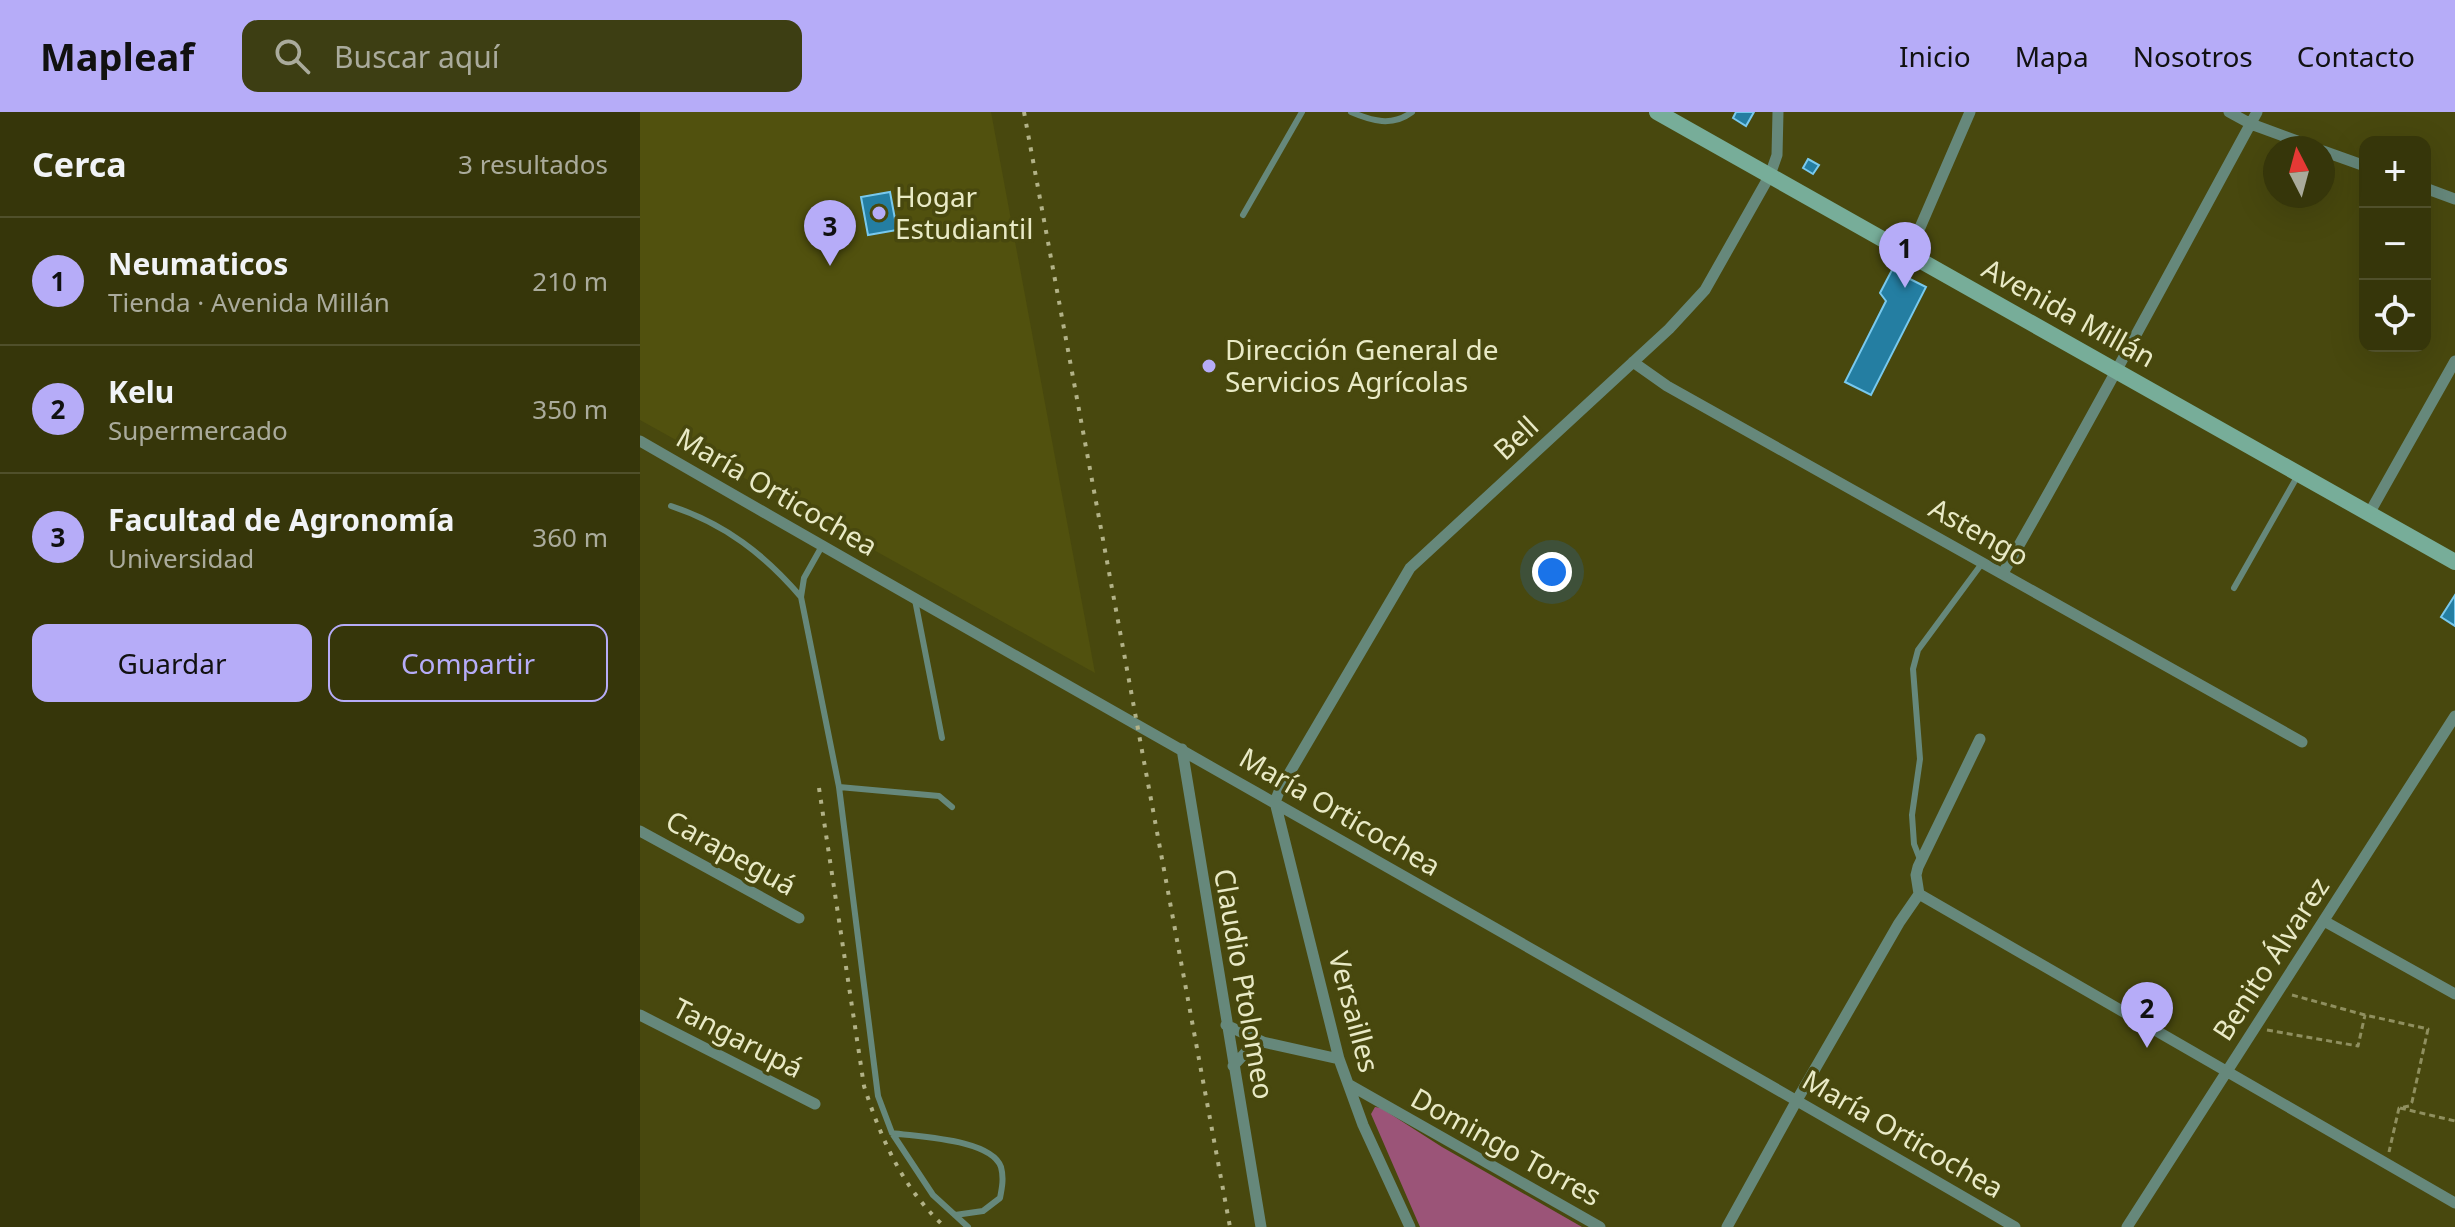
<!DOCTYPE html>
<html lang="es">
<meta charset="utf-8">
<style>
body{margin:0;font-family:"Noto Sans",sans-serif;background:#3d3e13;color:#f1f3f6}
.controls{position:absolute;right:24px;top:24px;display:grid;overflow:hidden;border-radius:16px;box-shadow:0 8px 32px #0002}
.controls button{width:72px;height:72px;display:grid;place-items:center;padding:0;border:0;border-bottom:2px solid #50502b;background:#36360a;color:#f1f3f6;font:40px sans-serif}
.compass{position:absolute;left:1623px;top:24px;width:72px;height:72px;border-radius:50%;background:#36360a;box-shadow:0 8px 32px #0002;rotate:354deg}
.you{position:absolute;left:912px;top:460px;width:28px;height:28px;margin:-20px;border:6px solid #fff;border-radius:50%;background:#1a73e8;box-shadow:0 0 0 12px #1a73e833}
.badge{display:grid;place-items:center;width:52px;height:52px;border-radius:50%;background:#b6acf8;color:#111;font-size:26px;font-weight:700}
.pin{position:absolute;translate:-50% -66px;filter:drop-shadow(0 2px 4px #0008)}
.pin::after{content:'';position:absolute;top:42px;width:28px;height:24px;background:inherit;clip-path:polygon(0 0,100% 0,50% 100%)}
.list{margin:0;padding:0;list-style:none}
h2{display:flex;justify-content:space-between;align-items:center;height:104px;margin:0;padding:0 32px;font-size:34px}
h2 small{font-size:26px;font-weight:400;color:#aaab9c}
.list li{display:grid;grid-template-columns:52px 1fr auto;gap:24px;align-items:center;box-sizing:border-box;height:128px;padding:0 32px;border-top:2px solid #50502b}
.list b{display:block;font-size:30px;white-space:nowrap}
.list p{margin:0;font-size:26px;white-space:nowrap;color:#aaab9c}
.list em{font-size:26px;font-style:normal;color:#aaab9c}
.actions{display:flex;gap:16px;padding:24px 32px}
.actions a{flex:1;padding:18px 0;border:2px solid #b6acf8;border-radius:16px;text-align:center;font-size:28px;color:#b6acf8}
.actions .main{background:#b6acf8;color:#111}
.icon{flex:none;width:44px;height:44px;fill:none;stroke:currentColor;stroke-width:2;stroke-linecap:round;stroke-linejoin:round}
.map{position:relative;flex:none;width:1815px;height:1115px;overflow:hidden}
header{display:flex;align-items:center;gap:48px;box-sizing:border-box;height:112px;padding:0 40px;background:#b6acf8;color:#111}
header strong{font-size:38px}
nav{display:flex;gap:44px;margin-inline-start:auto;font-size:28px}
.search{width:560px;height:72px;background:#3d3e13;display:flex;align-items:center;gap:20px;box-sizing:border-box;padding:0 28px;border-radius:16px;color:#aaab9c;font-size:30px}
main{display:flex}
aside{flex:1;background:#36360a}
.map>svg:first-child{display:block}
.built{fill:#51510e}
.green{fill:#9b5478}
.building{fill:#247ea2;stroke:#78c9ee;stroke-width:2}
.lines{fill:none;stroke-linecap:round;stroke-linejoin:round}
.path{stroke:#8f8f5f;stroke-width:3;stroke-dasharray:6 4;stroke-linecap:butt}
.lane{stroke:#66887b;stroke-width:6}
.street{stroke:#66887b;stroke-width:11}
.secondary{stroke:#77ad99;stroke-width:16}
.rail{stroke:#b2b287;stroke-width:4;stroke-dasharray:4 8;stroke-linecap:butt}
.poi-dot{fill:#b6acf8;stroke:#48480e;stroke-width:3}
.labels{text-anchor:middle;stroke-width:7;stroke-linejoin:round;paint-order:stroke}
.poi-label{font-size:28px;fill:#e9eac6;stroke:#48480e;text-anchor:start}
.street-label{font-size:28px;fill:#e9eac6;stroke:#48480e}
</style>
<header>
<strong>Mapleaf</strong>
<div class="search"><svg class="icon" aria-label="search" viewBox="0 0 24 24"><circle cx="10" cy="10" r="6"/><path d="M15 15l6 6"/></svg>Buscar aquí</div>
<nav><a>Inicio</a><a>Mapa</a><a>Nosotros</a><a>Contacto</a></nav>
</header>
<main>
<aside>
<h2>Cerca<small>3 resultados</small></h2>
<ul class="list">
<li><span class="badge">1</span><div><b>Neumaticos</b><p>Tienda · Avenida Millán</p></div><em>210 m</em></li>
<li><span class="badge">2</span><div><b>Kelu</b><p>Supermercado</p></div><em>350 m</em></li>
<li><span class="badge">3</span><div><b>Facultad de Agronomía</b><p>Universidad</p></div><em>360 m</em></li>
</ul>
<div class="actions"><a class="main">Guardar</a><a>Compartir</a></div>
</aside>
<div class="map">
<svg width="1815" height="1115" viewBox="0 0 1815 1115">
<rect width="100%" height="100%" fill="#48480e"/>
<!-- built -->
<path class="built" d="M0 0H351L455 561 0 308Z"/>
<!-- green -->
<path class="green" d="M735 995 741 996 802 1035 942 1115H780L731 1002Z"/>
<!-- building -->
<path class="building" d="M1096 0H1114L1106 14 1093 6Z
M1168 47 1179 53 1173 62 1163 56Z
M250 80 257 118 228 123 221 85Z
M1252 158 1286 175 1231 283 1205 270 1246 189 1240 181Z
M1815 483V514L1801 505Z"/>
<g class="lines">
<!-- path -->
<path class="path" d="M1652 883 1725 903 1788 917 1772 990 1769 994 1759 996 1749 1040
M1627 918 1718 934 1725 903
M1760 996 1815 1009"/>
<!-- lane -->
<path class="lane" d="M711 0C732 9 752 15 772 0
M603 103 662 0
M31 394C85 412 124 442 161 485
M182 434 164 466 161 485 199 675 238 984 252 1021 293 1083 328 1115
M1594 476 1657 365
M275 488 302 626
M199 675 299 684 312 695
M1281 750 1274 732 1272 703 1280 647 1273 557 1278 538 1343 450
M252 1021C278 1025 351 1027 361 1055 364 1066 362 1076 360 1086L343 1099 315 1103"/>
<!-- street -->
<path class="street" d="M1589 0 1611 12 1676 36
M1683 39 1725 54
M1785 76 1815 87
M1269 141 1330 0
M993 250 1027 274 1662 630
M0 329C457 593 919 849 1375 1115
M1730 400 1815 249
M1363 461C1451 309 1533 154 1617 0
M542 637 621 1115
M0 719 159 806
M1279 782 1815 1091
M1684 809 1815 882
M0 903 175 992
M586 913 623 930 699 947
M593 954 609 937 623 930
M708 972 960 1115
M770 1115 723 1013 699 947 635 690 640 677 770 456 1029 217 1065 178 1130 63 1137 43 1138 0
M1087 1115 1157 988 1259 811 1279 782 1276 763 1278 755 1340 627
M1487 1115 1815 604"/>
<!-- secondary -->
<path class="secondary" d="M1017 0 1815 450"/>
<!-- rail -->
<path class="rail" d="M384 0 590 1115
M179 676 224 974C241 1027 263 1077 305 1115"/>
</g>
<!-- markers -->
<g class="poi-dot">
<circle cx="239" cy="101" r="8"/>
<circle cx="569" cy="254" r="8"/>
</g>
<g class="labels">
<!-- poi labels -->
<g class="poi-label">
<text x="255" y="95">Hogar<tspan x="255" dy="32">Estudiantil</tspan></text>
<text x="585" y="248">Dirección General de<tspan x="585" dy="32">Servicios Agrícolas</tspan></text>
</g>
<!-- street labels -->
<g class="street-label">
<text transform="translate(1429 201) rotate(29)" y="10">Avenida Millán</text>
<text transform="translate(876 326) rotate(-43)" y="10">Bell</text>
<text transform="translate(137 380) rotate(30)" y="10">María Orticochea</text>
<text transform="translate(1339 420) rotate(29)" y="10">Astengo</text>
<text transform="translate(700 700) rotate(30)" y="10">María Orticochea</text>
<text transform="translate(91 741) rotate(29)" y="10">Carapeguá</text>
<text transform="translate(1631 847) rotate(-57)" y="10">Benito Álvarez</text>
<text transform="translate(604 872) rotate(80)" y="10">Claudio Ptolomeo</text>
<text transform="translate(714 900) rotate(75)" y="10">Versailles</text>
<text transform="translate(98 926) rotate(27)" y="10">Tangarupá</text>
<text transform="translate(1263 1022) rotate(30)" y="10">María Orticochea</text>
<text transform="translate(866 1035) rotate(29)" y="10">Domingo Torres</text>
</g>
</g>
</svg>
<div class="controls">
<button>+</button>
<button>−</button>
<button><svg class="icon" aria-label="locate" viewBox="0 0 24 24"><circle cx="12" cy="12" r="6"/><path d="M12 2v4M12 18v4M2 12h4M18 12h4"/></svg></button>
</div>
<svg class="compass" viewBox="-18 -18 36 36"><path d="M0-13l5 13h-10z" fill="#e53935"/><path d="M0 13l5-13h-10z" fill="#aaab9c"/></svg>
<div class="you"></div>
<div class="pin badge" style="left:1265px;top:176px">1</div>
<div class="pin badge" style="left:1507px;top:936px">2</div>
<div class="pin badge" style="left:190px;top:154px">3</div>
</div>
</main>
